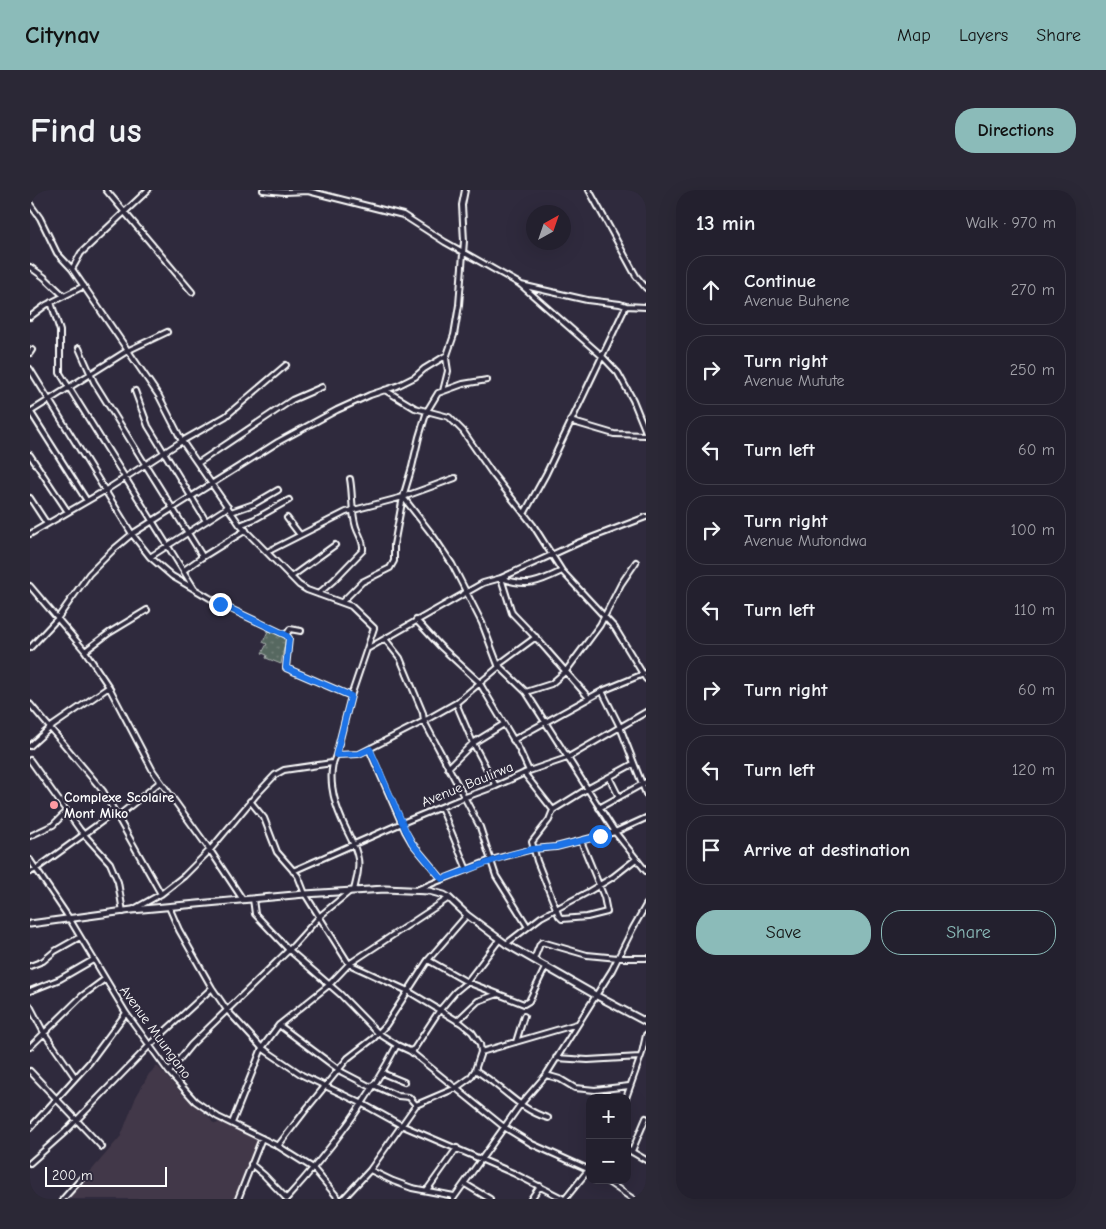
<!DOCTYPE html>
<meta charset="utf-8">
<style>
body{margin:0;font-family:"Comic Neue",sans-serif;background:#2b2836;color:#f1f3f6}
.controls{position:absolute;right:15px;bottom:15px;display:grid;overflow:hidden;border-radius:10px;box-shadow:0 5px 20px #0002}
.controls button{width:45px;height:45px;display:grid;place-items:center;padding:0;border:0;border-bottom:1px solid #403e4a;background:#23202e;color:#f1f3f6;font:25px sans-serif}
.compass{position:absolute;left:496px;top:15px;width:45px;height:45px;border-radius:50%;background:#23202e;box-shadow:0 5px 20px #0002;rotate:40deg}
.scale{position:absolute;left:15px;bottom:12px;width:122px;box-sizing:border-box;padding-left:5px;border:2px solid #fff;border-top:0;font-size:14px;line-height:18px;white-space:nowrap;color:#fff;-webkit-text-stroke:4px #2f2a3d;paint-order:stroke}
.stop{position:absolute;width:15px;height:15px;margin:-11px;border:4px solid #1a73e8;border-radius:50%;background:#fff}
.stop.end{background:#1a73e8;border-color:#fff;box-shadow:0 1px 5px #0008}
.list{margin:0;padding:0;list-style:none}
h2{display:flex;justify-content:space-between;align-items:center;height:65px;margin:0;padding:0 20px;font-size:21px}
h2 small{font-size:16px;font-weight:400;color:#a3a3aa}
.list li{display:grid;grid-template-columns:32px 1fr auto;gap:15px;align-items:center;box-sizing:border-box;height:70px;margin:0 10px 10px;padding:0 10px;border:1px solid #403e4a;border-radius:20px}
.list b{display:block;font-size:19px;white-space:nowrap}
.list p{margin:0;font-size:16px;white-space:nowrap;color:#a3a3aa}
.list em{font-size:16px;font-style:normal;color:#a3a3aa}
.actions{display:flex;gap:10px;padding:15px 20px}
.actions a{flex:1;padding:11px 0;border:1px solid #8bbbb9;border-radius:20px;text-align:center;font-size:18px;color:#8bbbb9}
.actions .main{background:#8bbbb9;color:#111}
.icon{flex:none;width:28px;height:28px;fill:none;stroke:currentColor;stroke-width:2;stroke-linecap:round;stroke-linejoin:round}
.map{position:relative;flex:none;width:616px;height:1009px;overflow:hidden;border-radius:20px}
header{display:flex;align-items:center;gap:30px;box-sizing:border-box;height:70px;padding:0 25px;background:#8bbbb9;color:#111}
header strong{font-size:24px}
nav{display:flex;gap:28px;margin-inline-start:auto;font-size:18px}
.intro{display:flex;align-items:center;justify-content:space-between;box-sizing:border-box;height:120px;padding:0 30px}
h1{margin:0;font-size:35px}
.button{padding:12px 22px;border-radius:20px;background:#8bbbb9;color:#111;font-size:18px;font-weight:700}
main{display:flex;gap:30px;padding:0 30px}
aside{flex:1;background:#23202e;border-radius:20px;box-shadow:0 5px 20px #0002}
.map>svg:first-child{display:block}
.built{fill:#433949}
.grass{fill:url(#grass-dots);stroke:#abb4b0}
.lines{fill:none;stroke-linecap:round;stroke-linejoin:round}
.street-casing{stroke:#fff;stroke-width:8}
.secondary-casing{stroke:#fff;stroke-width:9}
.street{stroke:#2f2a3d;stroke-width:4}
.secondary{stroke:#2f2a3d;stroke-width:5}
.route{stroke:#1a73e8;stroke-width:6}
.poi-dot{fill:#ff9aa2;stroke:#2f2a3d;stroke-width:2}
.labels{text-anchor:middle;stroke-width:4.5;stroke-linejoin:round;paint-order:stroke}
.street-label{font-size:14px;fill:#fff;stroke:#2f2a3d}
.poi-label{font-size:14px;font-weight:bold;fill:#fff;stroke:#2f2a3d;text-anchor:start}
</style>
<header>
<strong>Citynav</strong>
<nav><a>Map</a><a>Layers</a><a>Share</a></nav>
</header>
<div class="intro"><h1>Find us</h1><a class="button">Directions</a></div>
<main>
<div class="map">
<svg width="616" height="1009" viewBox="0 0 616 1009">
<defs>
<pattern id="grass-dots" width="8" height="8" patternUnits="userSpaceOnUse" patternTransform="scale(1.25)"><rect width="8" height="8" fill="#576860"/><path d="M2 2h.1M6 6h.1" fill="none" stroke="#707f78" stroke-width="1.8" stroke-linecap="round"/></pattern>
</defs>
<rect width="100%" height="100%" fill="#2f2a3d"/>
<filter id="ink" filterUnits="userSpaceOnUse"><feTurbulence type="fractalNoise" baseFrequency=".02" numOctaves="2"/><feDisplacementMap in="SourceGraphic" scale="10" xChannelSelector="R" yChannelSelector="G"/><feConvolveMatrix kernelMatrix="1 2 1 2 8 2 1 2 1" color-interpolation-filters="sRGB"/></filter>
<g filter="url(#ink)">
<!-- built -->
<path class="built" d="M126 877H128L154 906 180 928 182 932 186 934 189 932H193L230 949 206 1009H37L91 946 106 907 119 884Z"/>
<!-- grass -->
<path class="grass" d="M238 441 256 447 251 474 236 468 237 465 232 463 237 454 233 452Z"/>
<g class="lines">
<!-- street casing -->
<g class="street-casing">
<path id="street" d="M76 0 162 102
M233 0 254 2 278 1 373 25 415 52 490 94 572 166 588 183 603 210 616 242
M559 0 606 86 616 98
M0 14 10 28 27 63 42 79 129 206 152 251 210 335 269 395 277 400 321 416 344 438 321 506 306 565C297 584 303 610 312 630 317 643 326 655 328 669 330 679 326 691 324 700
M0 77 14 87 34 106
M42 79 51 63 118 0
M491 95 557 110 590 114 596 116
M21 112 30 141V183L164 398
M0 127 16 115 54 96
M49 158 64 192 171 364V368L154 380
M0 163 2 160
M0 179 102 344 120 367 142 386 190 414 256 445 259 448 256 478 321 506
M355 200 385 218 419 227 433 241 462 283 503 335 532 381 585 438 616 489
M105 201 118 236 176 331
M413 201 418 181 416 168 424 145 429 115 434 51 432 15 435 0
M0 221 57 311
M0 222 97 161 137 142
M540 231 584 244 616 245
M0 265 38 322
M168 273 262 210 292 197
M373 307 404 347 422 374 452 433 468 475 496 502 585 642 616 681
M0 308 17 334
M201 322 224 314 248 300
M494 324 516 284 596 116 616 117
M257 328 270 345
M210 335 225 329 259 310
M0 344 76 300 152 251 196 226 256 175
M237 362 316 322 373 307 425 288
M120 367 198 317
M171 368 216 340
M261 387 305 355
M471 388 482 423 508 450 559 508
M471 388C497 398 509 392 532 381
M0 396 55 461 79 497 123 581 180 660 213 710
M288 404 304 390 333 360C334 351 329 346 326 337 321 322 323 305 320 289
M312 412 332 392 360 378 364 371V355L373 307 382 277 389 247 397 221 408 203 433 194 457 190
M386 430 410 456 449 492 489 559 499 581
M256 445 260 439 271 441
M355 449 370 468 393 523 394 531 450 637 466 686 498 737
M0 458 27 429 59 384 84 359 102 344 248 252 307 220 340 205 367 196 385 187 394 179 417 165
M337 459 453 393 471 388 550 352 616 327
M55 461 79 443 117 420
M468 475 506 447
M572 501 590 537 616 604
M496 502 521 494 536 481 570 435 591 394 606 372
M426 513 443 553 466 596
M0 514 73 601 131 704
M483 550 572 501 616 483
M0 556 21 537 79 497
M339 559 375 641 382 653 412 689
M306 565 329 564 394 531 426 513 470 476
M0 570 50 640 80 673 88 692 93 722
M418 578 443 553 474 534
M494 583 523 620
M579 587 589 607
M220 611 234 628 247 662 268 686 275 704 319 774 378 801 431 833 442 842 450 854 451 862 445 880 440 888 426 898 386 915 340 980 313 1009
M411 617 437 680
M569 618 616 592
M88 626 130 592
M0 646 23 635 37 621
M551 651 574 707 577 722 557 727 532 729 529 726 507 671 502 652 519 630 523 620 557 599 603 574
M0 670 39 728 96 823 139 882 165 911 188 927 248 956 283 978 309 1009
M263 681 372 633 433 608 466 596 499 581 537 568 616 522
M0 682 6 679 85 622
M386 700 461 670 503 659 526 657 585 642 616 628
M223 709 225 724 258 759 310 804 348 843 367 855 380 861 474 937 502 954 560 980
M139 717 149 740 182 798 197 820 232 858 272 885 331 913 371 935 483 983 534 1009
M104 719 131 704 154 686 180 660 227 604 245 585 254 580 302 573
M476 754 511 727 558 702 583 687 606 669
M504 769 510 754 512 752 557 765 588 768H616
M398 770 437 792 494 814 499 811 516 776
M0 776 13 771 25 761 50 747
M0 801 30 789 63 770
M0 816 13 841 45 887
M427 831 448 811 468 804
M249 835 312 882 341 897
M486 852 494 826
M0 857 52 806 75 789
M380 861 384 859 409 821 425 802 437 792 469 750
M451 862 547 834
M526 868 558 870 610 867
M445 880C471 895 489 920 518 928
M0 881 72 957
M139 882 161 855 263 756 290 726 319 702
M352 883 374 892
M516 885 530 889 545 898 565 900 599 896
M343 895 368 906 379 907 386 915
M596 908 612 863 616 845
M202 933 232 858 249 835 299 795 319 774 419 708
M0 938 59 873 96 823
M248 956 278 917 318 868 344 848 356 835 398 770 437 725
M597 959 616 970
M602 961 616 928
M0 973 35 942 119 856 182 798
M221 974 234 985 257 1009
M340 980 363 991 382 998 424 1006
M575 990 603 1009
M435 994 460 1009
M397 1000 427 958
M33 1009 52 988
M208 1009 232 948
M256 1009C298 963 338 911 367 855
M423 1009 490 915 516 885 582 780 603 738 616 715
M501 1009 510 996
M535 1009 560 978"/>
</g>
<!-- secondary casing -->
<g class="secondary-casing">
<path id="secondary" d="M0 734 102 720 275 704 355 699 399 701 414 705 419 708 437 725 476 754 567 806 616 832"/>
</g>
<!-- street -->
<use href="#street" class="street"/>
<!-- secondary -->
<use href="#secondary" class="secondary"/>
</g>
</g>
<g class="lines" filter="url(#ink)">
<!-- route -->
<path class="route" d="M190 414 256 445 259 448 256 478 321 506 306 565 329 564 340 559 376 641 382 653 412 689 479 665 503 659 526 657 570 646"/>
</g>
<!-- markers -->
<circle class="poi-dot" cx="24" cy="615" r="5"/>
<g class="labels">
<!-- street labels -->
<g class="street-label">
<text transform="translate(437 594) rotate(-22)" y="5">Avenue Baulirwa</text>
<text transform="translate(126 842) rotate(54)" y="5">Avenue Muungano</text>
</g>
<!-- poi labels -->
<g class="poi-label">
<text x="34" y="612">Complexe Scolaire<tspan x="34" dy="16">Mont Miko</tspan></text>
</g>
</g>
</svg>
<div class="controls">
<button>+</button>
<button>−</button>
</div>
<svg class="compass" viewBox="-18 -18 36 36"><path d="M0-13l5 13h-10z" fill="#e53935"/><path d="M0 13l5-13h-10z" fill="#a3a3aa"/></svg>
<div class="scale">200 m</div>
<div class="stop" style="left:570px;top:646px"></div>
<div class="stop end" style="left:190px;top:414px"></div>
</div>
<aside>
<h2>13 min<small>Walk · 970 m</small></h2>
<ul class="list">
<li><svg class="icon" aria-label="ahead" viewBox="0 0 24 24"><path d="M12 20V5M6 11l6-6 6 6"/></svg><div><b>Continue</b><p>Avenue Buhene</p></div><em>270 m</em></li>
<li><svg class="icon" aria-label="right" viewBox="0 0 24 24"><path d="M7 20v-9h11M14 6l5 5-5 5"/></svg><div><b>Turn right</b><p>Avenue Mutute</p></div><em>250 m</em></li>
<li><svg class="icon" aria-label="left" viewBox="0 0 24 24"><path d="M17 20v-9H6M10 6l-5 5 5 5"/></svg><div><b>Turn left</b></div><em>60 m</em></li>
<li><svg class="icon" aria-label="right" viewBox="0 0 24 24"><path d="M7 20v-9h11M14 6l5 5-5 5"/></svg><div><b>Turn right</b><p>Avenue Mutondwa</p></div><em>100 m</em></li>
<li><svg class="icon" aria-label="left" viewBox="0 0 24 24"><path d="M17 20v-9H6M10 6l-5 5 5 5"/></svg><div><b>Turn left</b></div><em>110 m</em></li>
<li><svg class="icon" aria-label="right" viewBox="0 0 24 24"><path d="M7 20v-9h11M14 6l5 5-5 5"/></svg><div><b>Turn right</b></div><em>60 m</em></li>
<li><svg class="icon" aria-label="left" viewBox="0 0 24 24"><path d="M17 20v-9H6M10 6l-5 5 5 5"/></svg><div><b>Turn left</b></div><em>120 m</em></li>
<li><svg class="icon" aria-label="arrive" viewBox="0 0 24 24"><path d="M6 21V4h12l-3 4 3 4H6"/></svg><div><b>Arrive at destination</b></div></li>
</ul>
<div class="actions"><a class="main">Save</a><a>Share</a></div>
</aside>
</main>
